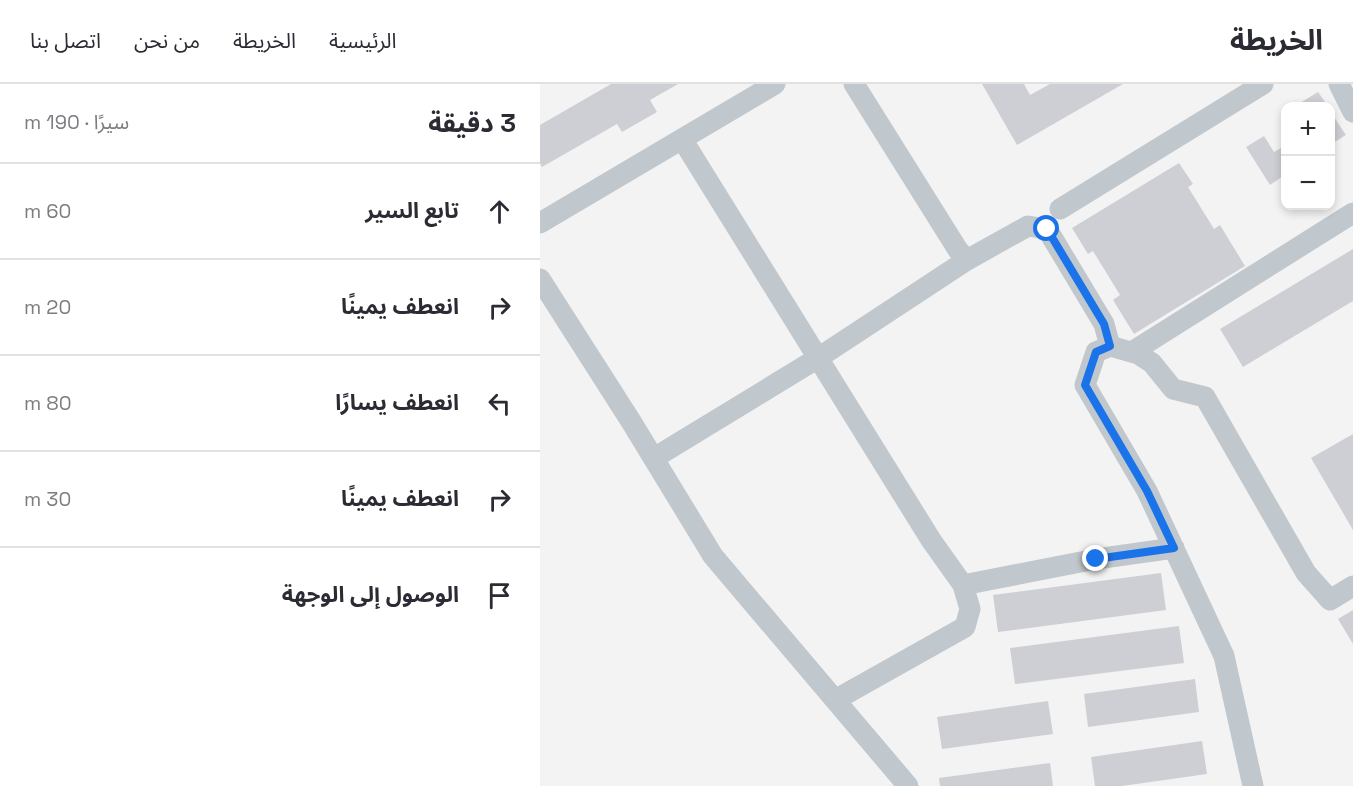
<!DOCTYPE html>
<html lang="ar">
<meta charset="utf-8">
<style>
body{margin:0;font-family:"Space Grotesk","Noto Sans Arabic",sans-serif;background:#f7f7f7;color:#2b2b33;direction:rtl}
.controls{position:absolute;right:18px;top:18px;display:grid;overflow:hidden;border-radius:12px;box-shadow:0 3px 9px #0003}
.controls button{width:54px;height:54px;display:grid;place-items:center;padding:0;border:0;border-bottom:2px solid #e1e1e2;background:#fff;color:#2b2b33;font:30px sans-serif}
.stop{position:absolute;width:18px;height:18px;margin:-14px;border:4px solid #1a73e8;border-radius:50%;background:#fff}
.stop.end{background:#1a73e8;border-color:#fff;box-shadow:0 2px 6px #0008}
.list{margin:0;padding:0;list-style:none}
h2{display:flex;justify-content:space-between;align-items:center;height:78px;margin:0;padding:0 24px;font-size:26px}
h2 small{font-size:20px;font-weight:400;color:#7c7c81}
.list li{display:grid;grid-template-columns:39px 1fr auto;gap:18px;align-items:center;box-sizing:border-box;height:96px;padding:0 24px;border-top:2px solid #e1e1e2}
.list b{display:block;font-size:22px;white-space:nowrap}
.list em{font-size:20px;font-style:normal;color:#7c7c81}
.icon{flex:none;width:33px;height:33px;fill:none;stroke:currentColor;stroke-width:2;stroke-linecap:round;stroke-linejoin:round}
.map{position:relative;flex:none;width:813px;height:702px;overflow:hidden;direction:ltr}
header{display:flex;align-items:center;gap:36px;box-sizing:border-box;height:84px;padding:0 30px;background:#fff;border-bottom:2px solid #e1e1e2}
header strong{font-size:28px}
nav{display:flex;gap:33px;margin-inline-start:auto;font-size:21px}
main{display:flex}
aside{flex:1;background:#fff}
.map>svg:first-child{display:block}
.building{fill:#cdcfd4}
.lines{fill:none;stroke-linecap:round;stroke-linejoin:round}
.minor{stroke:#c0c7cd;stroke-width:21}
.route{stroke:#1a73e8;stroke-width:8}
</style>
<header>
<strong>الخريطة</strong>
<nav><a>الرئيسية</a><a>الخريطة</a><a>من نحن</a><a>اتصل بنا</a></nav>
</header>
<main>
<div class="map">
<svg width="813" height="702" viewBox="0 0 813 702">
<rect width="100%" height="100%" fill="#f4f3f3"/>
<!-- building -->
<path class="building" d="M71 0H138L110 16 117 28 82 48 77 40 2 83 0 79V41Z
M442 0H484L490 11 510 0H583L477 61Z
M778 8 788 22H755Z
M790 27 806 51 790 61Z
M724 52 734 68 746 61V90L730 101 706 63Z
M639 79 653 100 648 103 674 145 680 141 705 182 594 250 573 216 580 211 553 167 548 170 532 144Z
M813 165V217L703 283 680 245Z
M813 350V446L771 374Z
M621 489 626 526 458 548 453 511Z
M813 526V560L798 535Z
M639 542 644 579 475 600 470 564Z
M655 595 659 628 548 643 544 610Z
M508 617 513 650 402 665 397 633Z
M662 657 667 690 582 702H555L551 673Z
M510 679 513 702H400L399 694Z"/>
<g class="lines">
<!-- minor -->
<path class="minor" d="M314 0 418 166 427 176
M799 0 813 28
M142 55 391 456 423 501 430 525 425 543 295 616
M520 125 723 0
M0 139 235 0
M0 195 92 339 173 472 368 702
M570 262 598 270 612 279 633 305 665 313 766 489 790 516 813 502
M592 268 813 129
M114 374 278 274 427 176 488 142 507 145 564 240 570 262 556 268 545 301 607 407 684 572 713 702
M423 501 556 475 634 464"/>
</g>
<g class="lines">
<!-- route -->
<path class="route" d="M507 145 564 240 570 262 556 268 545 301 607 407 634 464 556 475"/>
</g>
</svg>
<div class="controls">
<button>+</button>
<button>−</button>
</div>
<div class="stop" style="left:507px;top:145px"></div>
<div class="stop end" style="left:556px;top:475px"></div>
</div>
<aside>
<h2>3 دقيقة<small>سيرًا · 190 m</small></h2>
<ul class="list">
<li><svg class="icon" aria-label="ahead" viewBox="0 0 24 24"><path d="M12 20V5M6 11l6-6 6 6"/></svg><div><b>تابع السير</b></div><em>60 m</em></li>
<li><svg class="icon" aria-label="right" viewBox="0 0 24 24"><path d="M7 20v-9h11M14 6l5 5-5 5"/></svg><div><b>انعطف يمينًا</b></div><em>20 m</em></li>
<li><svg class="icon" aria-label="left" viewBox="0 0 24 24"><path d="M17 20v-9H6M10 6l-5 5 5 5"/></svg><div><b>انعطف يسارًا</b></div><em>80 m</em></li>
<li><svg class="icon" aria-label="right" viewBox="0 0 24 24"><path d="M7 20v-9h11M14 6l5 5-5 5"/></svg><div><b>انعطف يمينًا</b></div><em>30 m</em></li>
<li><svg class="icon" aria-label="arrive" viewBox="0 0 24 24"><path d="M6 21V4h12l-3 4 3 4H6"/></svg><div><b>الوصول إلى الوجهة</b></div></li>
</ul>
</aside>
</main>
